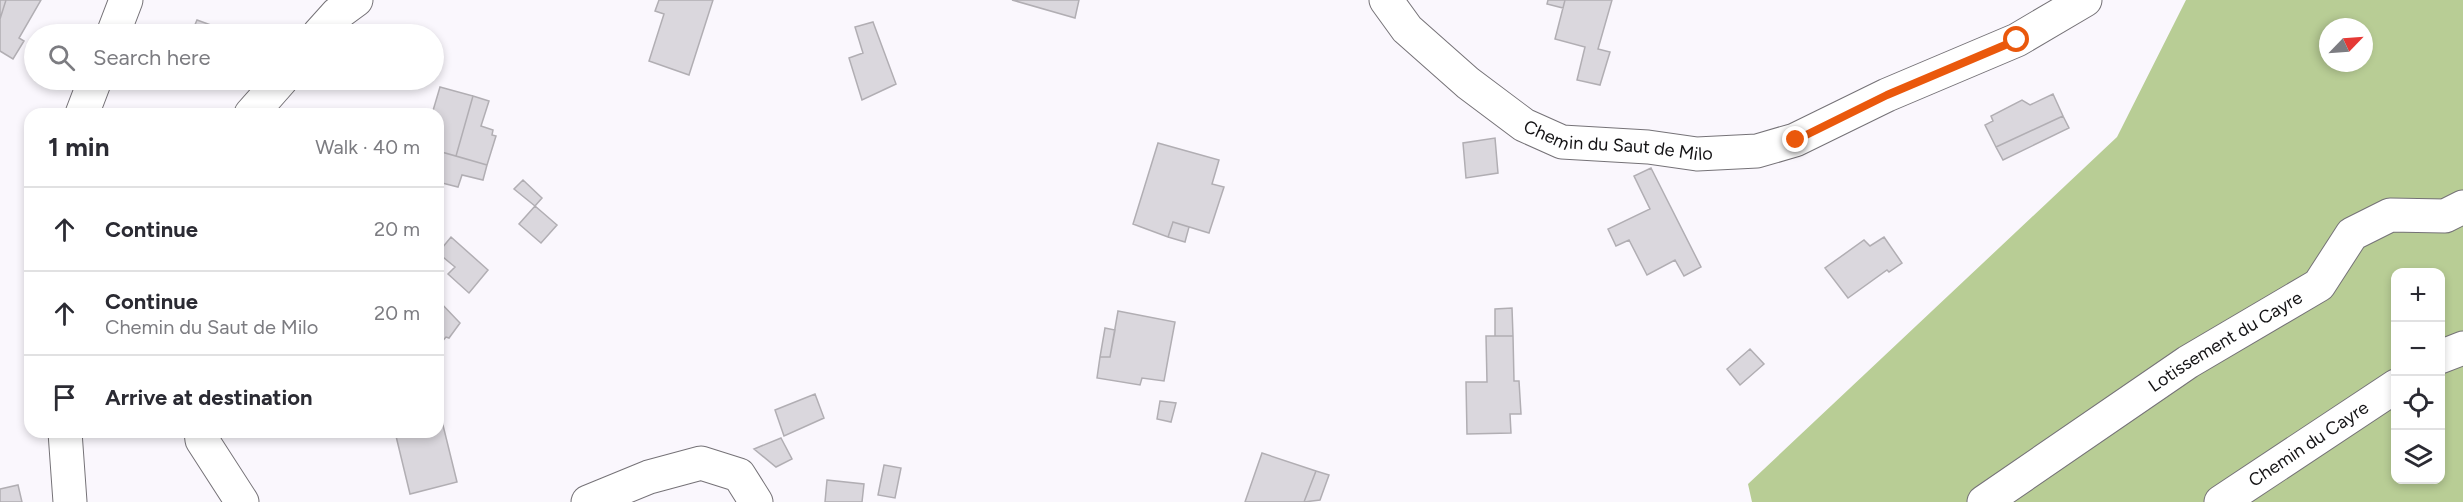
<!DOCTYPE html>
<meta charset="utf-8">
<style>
body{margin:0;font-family:Figtree,sans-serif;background:#f2f2f3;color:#2b2b33}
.controls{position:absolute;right:18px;bottom:18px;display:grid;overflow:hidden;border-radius:12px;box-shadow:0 3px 9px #0003}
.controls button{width:54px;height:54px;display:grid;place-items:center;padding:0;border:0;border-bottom:2px solid #e1e1e2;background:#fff;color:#2b2b33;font:30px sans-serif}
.compass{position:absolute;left:2319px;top:18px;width:54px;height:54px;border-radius:50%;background:#fff;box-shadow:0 3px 9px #0003;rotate:65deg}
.stop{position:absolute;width:18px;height:18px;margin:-14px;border:4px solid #ea580c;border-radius:50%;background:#fff}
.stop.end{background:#ea580c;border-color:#fff;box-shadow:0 2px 6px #0008}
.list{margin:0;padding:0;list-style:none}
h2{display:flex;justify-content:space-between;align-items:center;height:78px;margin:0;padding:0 24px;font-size:26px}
h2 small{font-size:20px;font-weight:400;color:#7c7c81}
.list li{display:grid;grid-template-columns:39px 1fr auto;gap:18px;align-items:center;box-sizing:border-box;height:84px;padding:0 24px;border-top:2px solid #e1e1e2}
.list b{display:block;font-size:22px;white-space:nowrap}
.list p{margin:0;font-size:20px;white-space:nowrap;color:#7c7c81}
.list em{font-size:20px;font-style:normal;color:#7c7c81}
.icon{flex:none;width:33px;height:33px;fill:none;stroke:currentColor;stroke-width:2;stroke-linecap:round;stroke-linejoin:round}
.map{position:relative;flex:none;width:2463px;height:502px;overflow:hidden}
.search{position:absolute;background:#fff;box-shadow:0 3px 9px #0003;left:24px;top:24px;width:420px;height:66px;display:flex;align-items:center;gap:15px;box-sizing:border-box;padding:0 21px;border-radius:33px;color:#7c7c81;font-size:22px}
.panel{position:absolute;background:#fff;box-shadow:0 3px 9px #0003;left:24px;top:108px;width:420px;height:330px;border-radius:18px}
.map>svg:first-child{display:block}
.forest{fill:#b8cd95;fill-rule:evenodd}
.building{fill:#dad7dd;stroke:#b1aeb3;stroke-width:1.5}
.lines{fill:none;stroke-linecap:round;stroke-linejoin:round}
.minor-casing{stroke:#757277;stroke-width:35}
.tertiary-casing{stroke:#757277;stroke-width:35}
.minor{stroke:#fff;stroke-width:33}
.tertiary{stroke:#fff;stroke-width:33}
.route{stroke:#ea580c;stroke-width:8}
.labels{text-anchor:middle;stroke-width:4.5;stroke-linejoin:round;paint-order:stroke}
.street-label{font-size:18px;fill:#141315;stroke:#fff}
</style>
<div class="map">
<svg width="2463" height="502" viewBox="0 0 2463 502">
<rect width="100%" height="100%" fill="#faf7fd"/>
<!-- forest -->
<path class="forest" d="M2186 0H2463V502H1752L1748 484 2117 137ZM2328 27H2364V63H2328ZM2396 272H2440V480H2396Z"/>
<!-- building -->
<path class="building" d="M0 0H6L0 19Z
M6 0H41L19 38 24 41 13 59 0 51V19Z
M659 0H713L689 75 649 61 664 14 655 11Z
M1012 0H1079L1075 18Z
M1548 0H1565L1563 8 1547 4Z
M1565 0H1612L1598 49 1610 52 1600 85 1577 80 1585 47 1555 39Z
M197 20 230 32 229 34H191Z
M873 22 896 84 862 100 849 58 863 53 855 27Z
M440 87 473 96 456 156 438 151V131L442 120 438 119V114H432Z
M2053 94 2063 116 1996 147 1985 125 1993 121 1991 116 2022 100 2030 105Z
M473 96 489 101 481 126 493 130 492 135 496 136 487 165 456 156Z
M2063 116 2069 128 2003 160 1996 147Z
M1495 138 1498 173 1466 178 1463 143Z
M1158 143 1219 160 1212 184 1224 187 1209 233 1173 222 1168 237 1133 224Z
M438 151 487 165 483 180 462 175 458 187 438 182Z
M1651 168 1701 267 1684 276 1675 260 1647 275 1629 240 1616 246 1608 229 1650 209 1634 176Z
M523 180 542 198 535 206 514 189Z
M535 206 557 225 541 243 519 224Z
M1173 222 1189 227 1185 242 1168 237Z
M451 237 488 270 469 293 448 274 455 267 438 253Z
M1884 237 1902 263 1889 272 1887 270 1848 298 1825 268 1864 240 1870 246Z
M438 300 460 323 449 338 446 337 439 345Z
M1512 308 1513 336H1495V309Z
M1118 311 1175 322 1164 381 1142 378 1140 385 1097 378 1100 357H1110Z
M1105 328 1115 330 1110 357H1100Z
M1486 336H1513L1514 381H1519L1521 414H1510L1511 433 1467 434 1466 382H1487Z
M1750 349 1764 364 1740 385 1727 369Z
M815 394 824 418 784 436 775 410Z
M1160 401 1176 403 1171 422 1157 419Z
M439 409 457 482 410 494 395 432H438Z
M781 438 792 459 776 467 754 449Z
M1262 453 1316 471 1304 502H1245Z
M884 465 901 468 895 498 878 495Z
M1316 471 1329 475 1320 500 1304 502Z
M827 480 864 484 862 502H825Z
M18 485 22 502H0V489Z"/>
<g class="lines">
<!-- minor casing -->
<g class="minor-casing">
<g id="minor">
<path id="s1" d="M1386 0 1407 29 1468 83 1524 125 1562 142 1648 147 1697 154 1757 151 1795 140 1887 95 2017 40 2085 0"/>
<path d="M319 34 337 14 356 0"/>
<path d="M251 114 281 80"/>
<path d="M201 432 202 440 242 502"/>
<path id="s2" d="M1984 502 2188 362 2319 285 2352 234 2390 215 2445 216 2463 207"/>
</g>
</g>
<!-- tertiary casing -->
<g class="tertiary-casing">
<g id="tertiary">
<path d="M113 34 126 0"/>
<path d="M82 114 95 80"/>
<path d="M2440 357 2463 348"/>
<path d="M65 432 70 502"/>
<path d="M588 502 649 477 701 463 739 475 756 502"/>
<path id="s3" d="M2221 502 2396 386"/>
</g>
</g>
<!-- minor -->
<use href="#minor" class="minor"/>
<!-- tertiary -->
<use href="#tertiary" class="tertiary"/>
</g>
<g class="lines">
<!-- route -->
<path class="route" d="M1796 140 1887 95 2017 40"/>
</g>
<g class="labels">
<!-- street labels -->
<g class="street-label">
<text dy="6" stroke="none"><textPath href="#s1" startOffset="284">Chemin du Saut de Milo</textPath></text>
<text dy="6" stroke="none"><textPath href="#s2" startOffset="290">Lotissement du Cayre</textPath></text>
<text dy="6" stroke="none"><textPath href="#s3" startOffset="105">Chemin du Cayre</textPath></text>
</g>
</g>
</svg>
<div class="controls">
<button>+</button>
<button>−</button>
<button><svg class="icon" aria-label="locate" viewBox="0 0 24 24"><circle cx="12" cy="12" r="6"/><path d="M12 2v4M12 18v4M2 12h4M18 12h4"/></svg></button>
<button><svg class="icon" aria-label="layers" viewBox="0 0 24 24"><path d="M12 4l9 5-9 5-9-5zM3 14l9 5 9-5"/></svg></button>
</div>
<svg class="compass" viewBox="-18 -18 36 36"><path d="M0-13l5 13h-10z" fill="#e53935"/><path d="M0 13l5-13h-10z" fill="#7c7c81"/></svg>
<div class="stop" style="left:2017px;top:40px"></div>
<div class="stop end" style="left:1796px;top:140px"></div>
<div class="search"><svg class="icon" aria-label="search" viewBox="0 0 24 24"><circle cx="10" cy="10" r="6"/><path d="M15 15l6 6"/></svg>Search here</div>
<section class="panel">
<h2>1 min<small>Walk · 40 m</small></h2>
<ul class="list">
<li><svg class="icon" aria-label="ahead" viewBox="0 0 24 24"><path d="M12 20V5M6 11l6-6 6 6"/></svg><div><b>Continue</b></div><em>20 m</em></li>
<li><svg class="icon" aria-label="ahead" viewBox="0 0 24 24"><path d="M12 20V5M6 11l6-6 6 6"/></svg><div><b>Continue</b><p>Chemin du Saut de Milo</p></div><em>20 m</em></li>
<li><svg class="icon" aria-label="arrive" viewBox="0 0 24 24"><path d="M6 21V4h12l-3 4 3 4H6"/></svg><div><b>Arrive at destination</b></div></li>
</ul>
</section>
</div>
